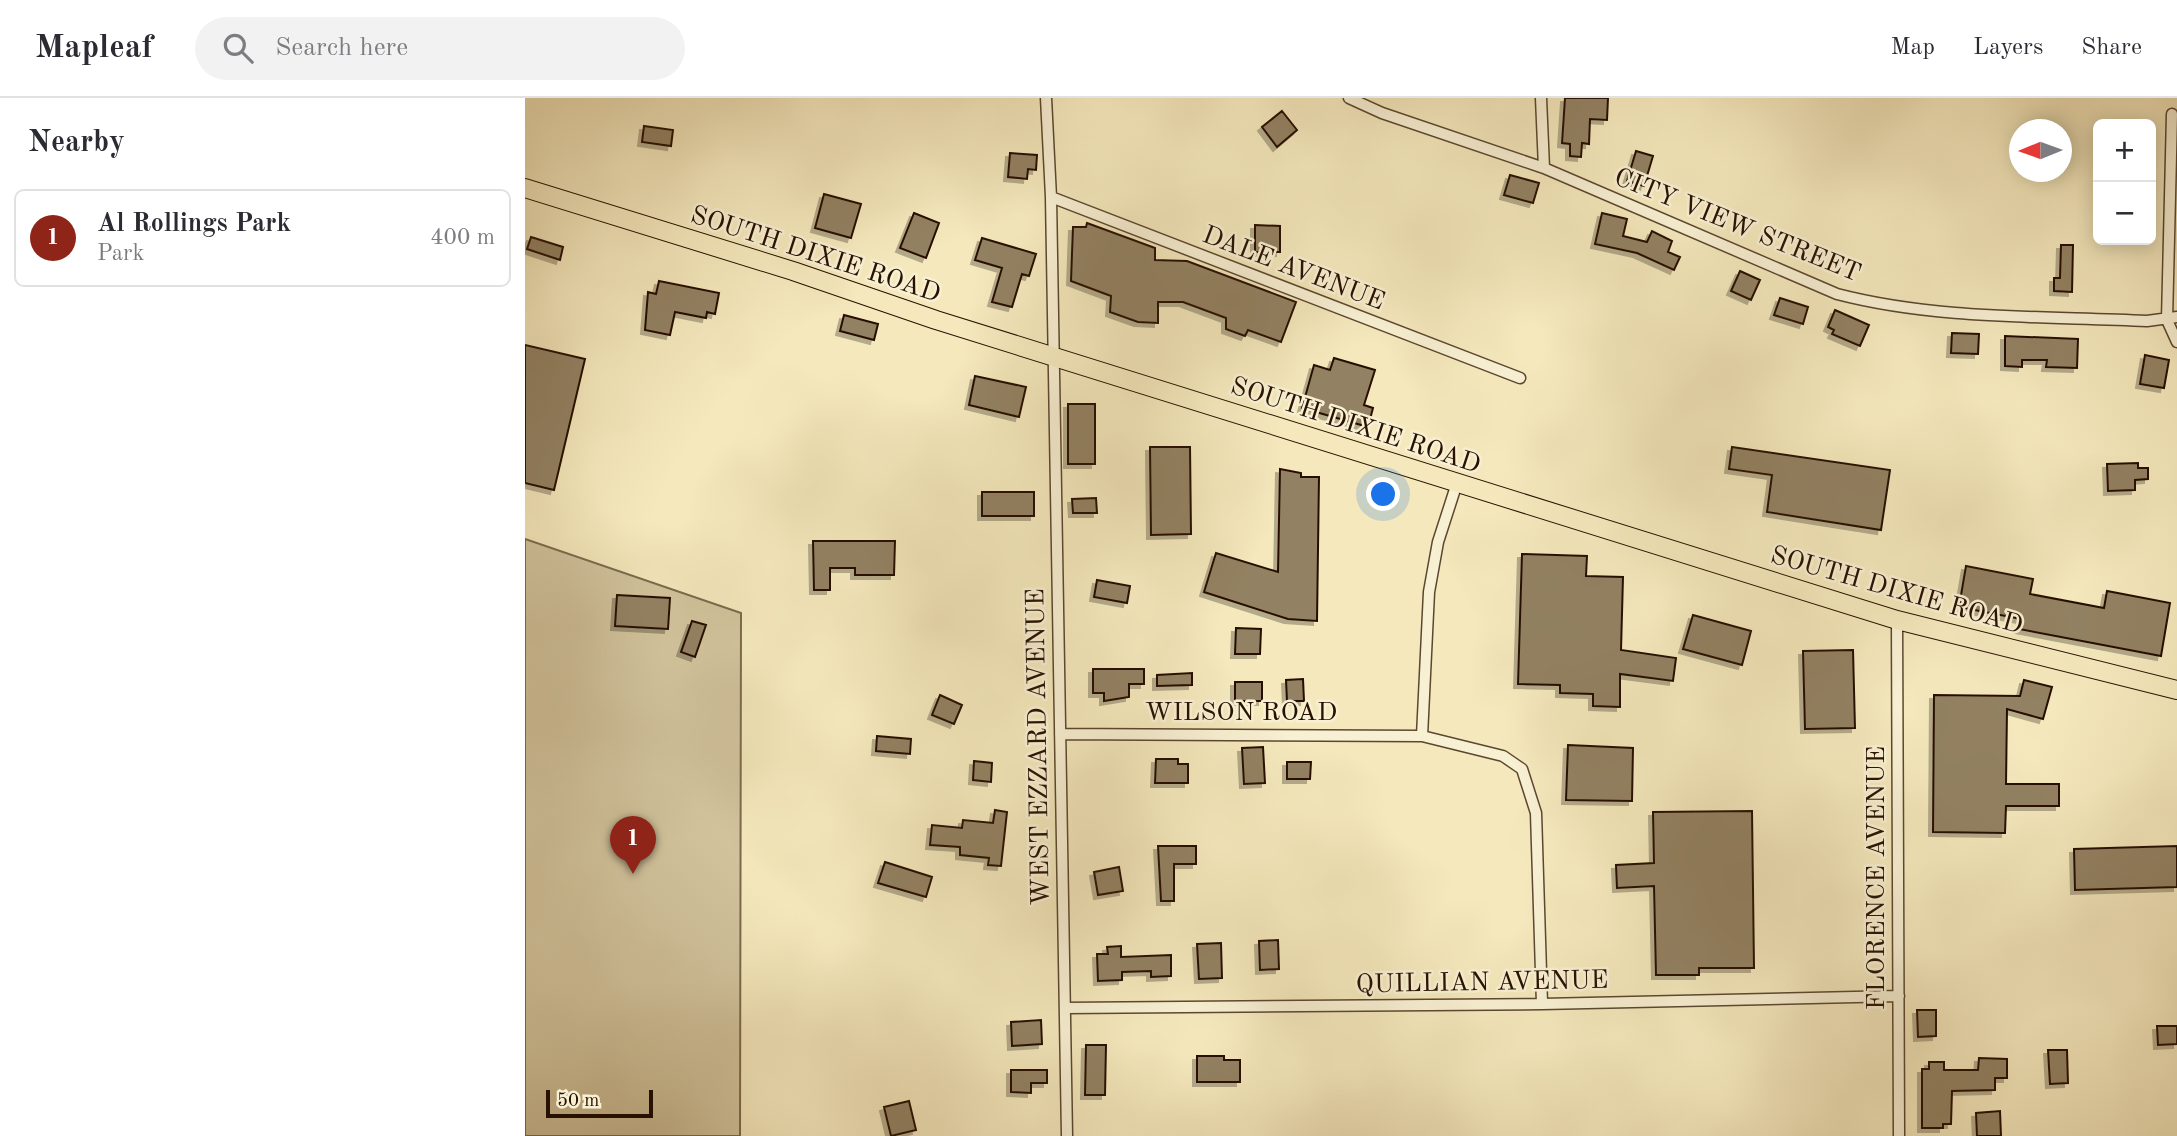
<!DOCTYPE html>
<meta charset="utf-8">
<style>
body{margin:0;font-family:"Old Standard TT",serif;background:#f2f2f3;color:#2b2b33}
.controls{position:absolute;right:21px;top:21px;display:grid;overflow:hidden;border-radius:10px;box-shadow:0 4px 18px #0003}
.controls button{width:63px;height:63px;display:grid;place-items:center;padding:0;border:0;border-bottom:2px solid #e1e1e2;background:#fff;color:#2b2b33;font:35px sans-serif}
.compass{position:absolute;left:1484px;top:21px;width:63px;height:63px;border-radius:50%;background:#fff;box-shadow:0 4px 18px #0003;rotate:269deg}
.scale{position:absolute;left:21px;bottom:18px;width:107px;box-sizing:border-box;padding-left:7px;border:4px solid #281100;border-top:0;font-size:19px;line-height:24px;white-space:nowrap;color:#281100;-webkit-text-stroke:5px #f8f0d3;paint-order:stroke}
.you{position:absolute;left:859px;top:397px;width:24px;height:24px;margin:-18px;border:5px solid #fff;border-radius:50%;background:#1a73e8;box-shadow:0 0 0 10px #1a73e833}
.badge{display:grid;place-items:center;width:46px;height:46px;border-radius:50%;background:#8f2418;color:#fff;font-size:23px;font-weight:700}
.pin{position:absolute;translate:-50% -58px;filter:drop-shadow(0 2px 4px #0008)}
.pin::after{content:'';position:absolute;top:37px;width:24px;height:21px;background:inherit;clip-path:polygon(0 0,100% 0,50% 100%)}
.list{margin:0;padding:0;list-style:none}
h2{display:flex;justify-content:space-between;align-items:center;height:91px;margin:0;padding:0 28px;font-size:30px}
h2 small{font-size:23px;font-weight:400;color:#7c7c81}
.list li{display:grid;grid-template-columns:46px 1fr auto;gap:21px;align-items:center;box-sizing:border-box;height:98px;margin:0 14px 14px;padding:0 14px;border:2px solid #e1e1e2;border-radius:10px}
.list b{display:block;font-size:26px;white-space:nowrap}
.list p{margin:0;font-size:23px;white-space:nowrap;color:#7c7c81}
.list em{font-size:23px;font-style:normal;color:#7c7c81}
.icon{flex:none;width:38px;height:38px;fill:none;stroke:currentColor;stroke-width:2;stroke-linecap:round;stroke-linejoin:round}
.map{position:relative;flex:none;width:1652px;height:1038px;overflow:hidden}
header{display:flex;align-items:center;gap:42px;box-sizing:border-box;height:98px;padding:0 35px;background:#fff;border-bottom:2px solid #e1e1e2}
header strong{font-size:33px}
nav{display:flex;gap:38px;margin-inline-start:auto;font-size:24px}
.search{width:490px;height:63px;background:#f2f2f3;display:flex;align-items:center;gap:18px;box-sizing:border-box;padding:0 24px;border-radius:38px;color:#7c7c81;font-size:26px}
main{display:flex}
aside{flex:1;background:#fff}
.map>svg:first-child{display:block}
.green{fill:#d1c39c;stroke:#7c6a4e;stroke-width:2}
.building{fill:#928162;stroke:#281100;stroke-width:2;filter:url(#shadow)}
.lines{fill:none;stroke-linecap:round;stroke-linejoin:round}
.street-casing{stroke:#5b472f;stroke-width:13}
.primary-casing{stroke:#281100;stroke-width:20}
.street{stroke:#f8f0d3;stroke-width:10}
.primary{stroke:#f4e8bc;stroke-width:18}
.labels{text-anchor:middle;stroke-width:5;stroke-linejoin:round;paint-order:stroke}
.street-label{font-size:26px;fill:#281100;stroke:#f8f0d3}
</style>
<header>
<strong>Mapleaf</strong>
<div class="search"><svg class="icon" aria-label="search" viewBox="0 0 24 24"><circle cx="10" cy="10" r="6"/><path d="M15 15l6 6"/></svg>Search here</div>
<nav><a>Map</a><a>Layers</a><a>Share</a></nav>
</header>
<main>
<aside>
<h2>Nearby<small></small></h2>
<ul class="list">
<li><span class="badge">1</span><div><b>Al Rollings Park</b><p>Park</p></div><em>400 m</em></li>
</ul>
</aside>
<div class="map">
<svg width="1652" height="1038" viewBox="0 0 1652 1038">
<defs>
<filter id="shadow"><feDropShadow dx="-4" dy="4" stdDeviation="0" flood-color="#0004"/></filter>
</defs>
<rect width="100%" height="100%" fill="#f4e8bc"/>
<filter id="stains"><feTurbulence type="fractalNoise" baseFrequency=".00286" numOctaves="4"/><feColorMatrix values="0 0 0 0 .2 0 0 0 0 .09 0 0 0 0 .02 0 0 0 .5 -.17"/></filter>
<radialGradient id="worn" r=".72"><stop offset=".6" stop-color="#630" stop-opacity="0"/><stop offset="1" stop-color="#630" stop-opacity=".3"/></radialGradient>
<!-- green -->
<path class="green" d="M0 441 216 515 215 1038H0Z"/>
<!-- building -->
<path class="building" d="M1040 0H1083L1082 22 1065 21 1064 46 1057 45 1056 59 1045 58V46L1037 45Z
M757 13 772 32 752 49 737 29Z
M119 28 148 32 146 48 117 44Z
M1111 53 1128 58 1119 88 1102 83Z
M485 55 512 57 511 72 503 71 502 81 483 79Z
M985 77 1014 85 1008 105 979 97Z
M299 96 336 106 326 140 290 130Z
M389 115 414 125 401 160 375 150Z
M1077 115 1102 121 1098 138 1122 144 1127 133 1147 143 1143 154 1155 159 1149 172 1112 155 1070 146Z
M562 125 630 150V162L662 163 771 204 756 244 723 232 720 238 701 231V220L658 204H633V225L613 224 585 214 586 198 546 183 548 129H561Z
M730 127 755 128V154H730Z
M6 139 38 149 35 162 2 151Z
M457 140 511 156 504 178 497 176 487 209 467 204 477 170 450 162Z
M1536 147H1548L1547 194 1529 193V180H1535Z
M1215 173 1235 182 1226 202 1206 193Z
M134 183 194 195 190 216 182 214 181 220 150 214 145 237 120 232 123 194 131 196Z
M1255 200 1283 209 1278 226 1249 217Z
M1310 212 1344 227 1335 248 1307 236 1309 232 1303 229Z
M319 217 353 226 349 242 315 233Z
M1427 235 1454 236 1453 256 1426 255Z
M1480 238 1553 241 1552 270 1521 269 1522 262H1497V269L1480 268Z
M0 247 60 261 29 392 0 385Z
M1620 257 1644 262 1639 290 1615 286Z
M809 260 850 272 839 307 848 310 843 329 777 310 789 267 805 272Z
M450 278 501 289 494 319 444 307Z
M543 306H570V366H543Z
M625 349H665L666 436 626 437Z
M1207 349 1365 372 1356 432 1242 414 1247 377 1204 371Z
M1613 365V370H1623V381L1610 382V392L1583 393 1582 366Z
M755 371 776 375V379H794L792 523 763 521 679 494 691 455 753 474Z
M457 394H509V418H457Z
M571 400 572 415H548L547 401Z
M288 443H370L369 477H330V470H305V492H289Z
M997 456 1062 458 1061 478 1098 479 1096 552 1151 560 1148 583 1095 576V609L1068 608V596L1035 595V587L993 586Z
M1441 468 1508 481 1505 496 1579 510 1582 493 1645 505 1636 558 1494 531 1496 521 1434 509Z
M572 482 605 488 602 505 569 499Z
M92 497 145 500 143 531 90 528Z
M1168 517 1226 533 1217 567 1158 551Z
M167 523 181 527 170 559 156 554Z
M711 530 736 531 735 556H710Z
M1328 552 1330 630 1280 631 1278 553Z
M568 571H619V586H604V599L579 603V595H568Z
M667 575V587L632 588V577Z
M778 581 779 603H762L761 582Z
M1499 582 1527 589 1518 621 1482 611 1481 686H1534V708H1481L1480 735 1408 734 1409 597 1495 598Z
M710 584H737V603H710Z
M415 597 437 607 429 626 407 617Z
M352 638 386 641 385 656 351 653Z
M1043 647 1108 650 1107 703 1041 702Z
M738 649 740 685 719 686 717 650Z
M631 661H653V666H663V685H630Z
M449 663 467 665 466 684 448 682Z
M762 664H786L785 681H762Z
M470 712 482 714 476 768 463 767 464 760 435 757V749L405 747 407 727 437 730 438 722 468 725Z
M1227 713 1229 870H1174V877H1131L1129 788 1092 790 1091 767 1129 765 1128 714Z
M633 748H671V766H649V803H636Z
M1652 748V789L1550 792 1549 751Z
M360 764 407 779 401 799 353 785Z
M594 769 598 793 573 797 569 774Z
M753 842 754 871 735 872 734 843Z
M696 845 697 880 674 881 672 846Z
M596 848V859L646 857V878L626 879V873L597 874V882L573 883 572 856H583L582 849Z
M1392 912H1411V938L1393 939Z
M516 922 517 946 487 948 486 924Z
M1632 928H1652V946L1633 947Z
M561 947H581L580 997H560Z
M1523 952H1542L1543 985 1525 986Z
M672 958H699V962H715V984H672Z
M1454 960 1482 961V980H1470V992L1427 993 1426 1026H1418V1030H1397V971H1404V964H1419V972H1453Z
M486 972H522V985H506V995L486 994Z
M384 1003 391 1032 366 1038 359 1009Z
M1475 1013 1476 1038H1452L1451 1015Z"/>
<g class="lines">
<!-- street casing -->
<g class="street-casing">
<path id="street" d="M521 0 526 99 542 1038
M824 0 857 15 1019 70 1312 196C1412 222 1520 218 1622 223L1652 219
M1016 0 1019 70
M1647 16 1642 222 1652 244
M526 99 995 280
M1372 522 1374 1038
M535 636 897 638 978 658 997 671 1011 715 1017 906
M897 638 904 494 913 444 932 385
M541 910 1017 906 1374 898"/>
</g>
<!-- primary casing -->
<g class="primary-casing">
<path id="primary" d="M0 90 268 173 411 222 1372 522 1652 592"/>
</g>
<!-- street -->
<use href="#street" class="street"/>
<!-- primary -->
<use href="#primary" class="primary"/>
</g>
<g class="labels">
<!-- street labels -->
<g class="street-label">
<text transform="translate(1213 126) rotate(22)" y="9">CITY VIEW STREET</text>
<text transform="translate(291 155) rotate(18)" y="9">SOUTH DIXIE ROAD</text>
<text transform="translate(769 169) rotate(21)" y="9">DALE AVENUE</text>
<text transform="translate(831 326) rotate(18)" y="9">SOUTH DIXIE ROAD</text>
<text transform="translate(1372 491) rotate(16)" y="9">SOUTH DIXIE ROAD</text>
<text x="716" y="622">WILSON ROAD</text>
<text transform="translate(512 649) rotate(-91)" y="9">WEST EZZARD AVENUE</text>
<text transform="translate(1350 780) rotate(-90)" y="9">FLORENCE AVENUE</text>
<text transform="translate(957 883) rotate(-1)" y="9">QUILLIAN AVENUE</text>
</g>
</g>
<rect width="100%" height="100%" filter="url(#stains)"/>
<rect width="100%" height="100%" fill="url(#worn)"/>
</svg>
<div class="controls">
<button>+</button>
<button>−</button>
</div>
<svg class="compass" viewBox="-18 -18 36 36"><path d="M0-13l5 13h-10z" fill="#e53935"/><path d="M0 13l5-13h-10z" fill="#7c7c81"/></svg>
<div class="scale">50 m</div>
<div class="you"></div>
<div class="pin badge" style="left:108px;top:776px">1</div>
</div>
</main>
